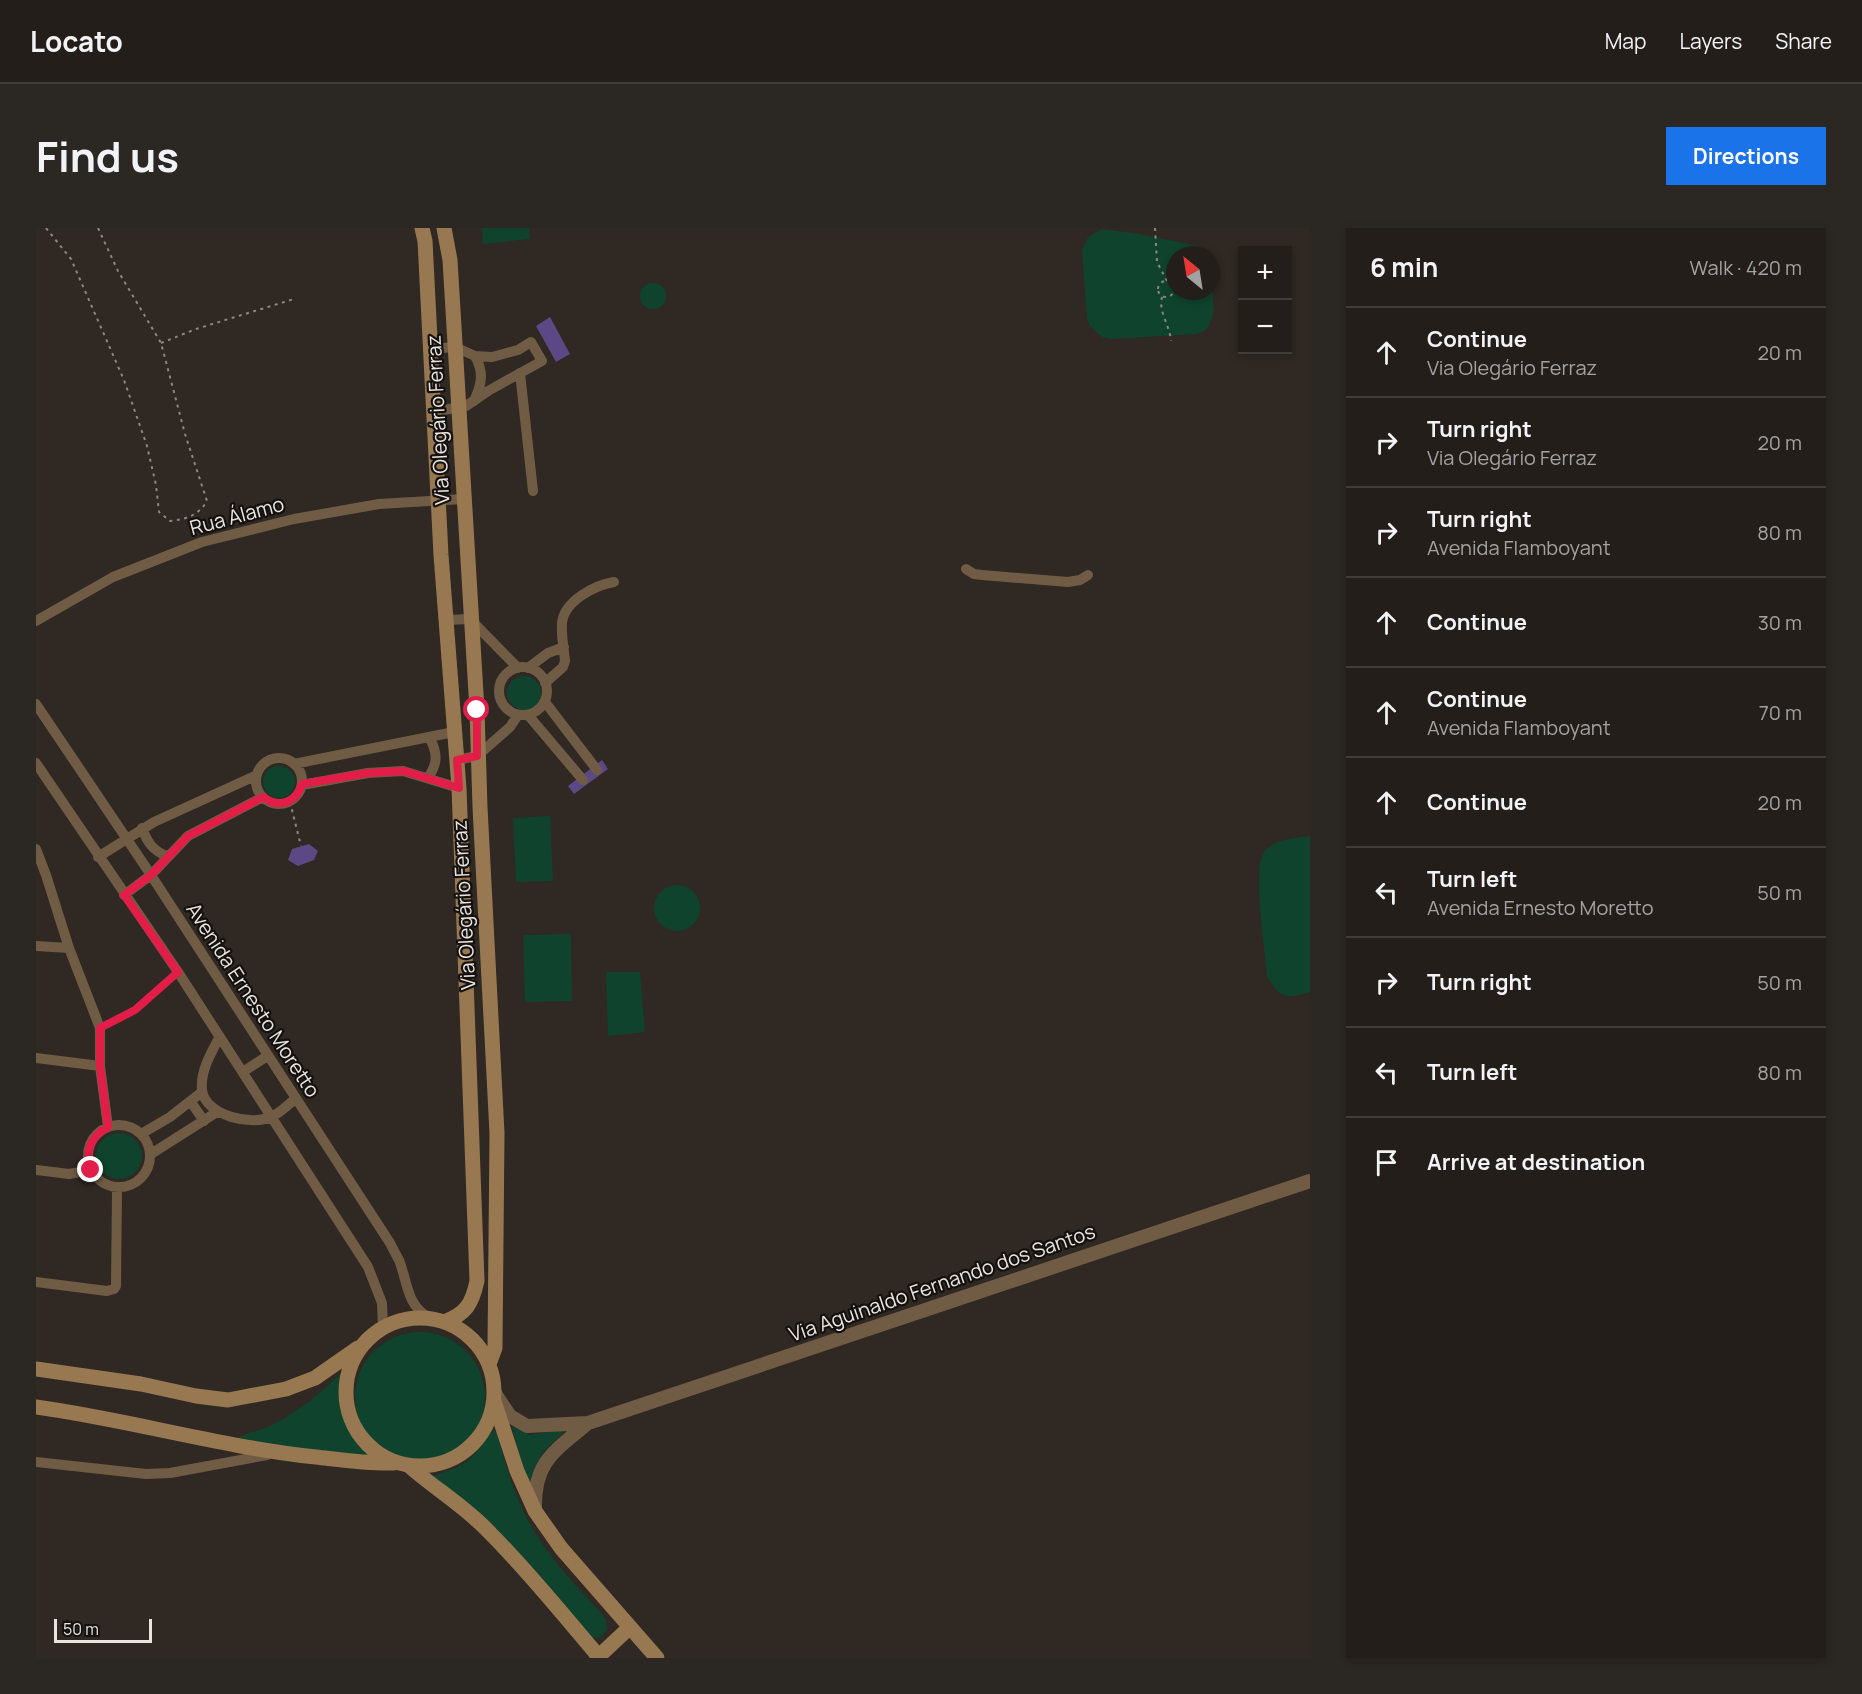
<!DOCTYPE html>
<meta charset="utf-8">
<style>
body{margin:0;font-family:Manrope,sans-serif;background:#2b2723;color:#f1f3f6}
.controls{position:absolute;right:18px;top:18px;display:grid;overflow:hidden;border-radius:0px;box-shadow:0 3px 9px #0003}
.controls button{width:54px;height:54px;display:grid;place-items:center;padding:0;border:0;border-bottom:2px solid #403c39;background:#231e1a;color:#f1f3f6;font:30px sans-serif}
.compass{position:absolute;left:1130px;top:18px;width:54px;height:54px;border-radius:50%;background:#231e1a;box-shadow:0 3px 9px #0003;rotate:330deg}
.scale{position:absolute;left:18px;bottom:15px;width:98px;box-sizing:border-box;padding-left:6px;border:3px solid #eae5e1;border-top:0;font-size:16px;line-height:21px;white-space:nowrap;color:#eae5e1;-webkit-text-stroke:4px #14110f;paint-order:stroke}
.stop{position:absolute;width:18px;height:18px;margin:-14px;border:4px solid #e11d48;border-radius:50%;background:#fff}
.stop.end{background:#e11d48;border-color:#fff;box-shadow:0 2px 6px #0008}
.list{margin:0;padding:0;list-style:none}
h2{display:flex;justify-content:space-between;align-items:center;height:78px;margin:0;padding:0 24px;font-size:26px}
h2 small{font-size:20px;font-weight:400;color:#a3a2a2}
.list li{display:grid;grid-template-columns:39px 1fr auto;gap:18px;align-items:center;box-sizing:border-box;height:90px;padding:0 24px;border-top:2px solid #403c39}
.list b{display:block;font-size:22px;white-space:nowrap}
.list p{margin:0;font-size:20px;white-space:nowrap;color:#a3a2a2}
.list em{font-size:20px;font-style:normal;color:#a3a2a2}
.icon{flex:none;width:33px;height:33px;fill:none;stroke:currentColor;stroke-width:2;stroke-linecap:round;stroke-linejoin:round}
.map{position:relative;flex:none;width:1274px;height:1430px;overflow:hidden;border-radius:0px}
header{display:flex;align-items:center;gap:36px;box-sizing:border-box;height:84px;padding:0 30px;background:#231e1a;border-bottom:2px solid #403c39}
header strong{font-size:28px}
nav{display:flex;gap:33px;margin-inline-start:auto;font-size:21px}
.intro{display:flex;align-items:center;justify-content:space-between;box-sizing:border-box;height:144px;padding:0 36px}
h1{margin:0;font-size:42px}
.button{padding:15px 27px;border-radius:0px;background:#1a73e8;color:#fff;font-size:21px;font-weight:700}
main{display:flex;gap:36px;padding:0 36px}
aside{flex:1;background:#231e1a;border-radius:0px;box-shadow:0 3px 9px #0003}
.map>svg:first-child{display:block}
.green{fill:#0f432e}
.building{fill:#5c4885}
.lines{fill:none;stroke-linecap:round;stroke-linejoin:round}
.path{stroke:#8d8782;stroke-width:2;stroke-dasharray:3 4.5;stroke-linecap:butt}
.service{stroke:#705c44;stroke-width:5}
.minor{stroke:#705c44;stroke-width:10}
.tertiary{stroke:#705c44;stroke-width:14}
.secondary{stroke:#987851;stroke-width:15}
.route{stroke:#e11d48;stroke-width:8}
.labels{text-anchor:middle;stroke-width:4.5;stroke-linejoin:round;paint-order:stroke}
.street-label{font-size:20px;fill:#eae5e1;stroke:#14110f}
</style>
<header>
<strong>Locato</strong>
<nav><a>Map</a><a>Layers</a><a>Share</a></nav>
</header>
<div class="intro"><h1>Find us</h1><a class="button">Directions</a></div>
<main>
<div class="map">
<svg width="1274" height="1430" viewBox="0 0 1274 1430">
<rect width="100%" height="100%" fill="#2f2823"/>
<!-- green -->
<path class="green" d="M446 0H493L494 11 447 16Z
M1066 1 1103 6 1162 18 1172 27H1139V63H1175V42L1178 84 1173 98 1168 103 1161 106 1074 111 1066 109 1054 98 1051 91 1046 23 1052 9Z
M604 68a13 13 0 1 1 26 0a13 13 0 1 1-26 0Z
M471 465a17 17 0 1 1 34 0a17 17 0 1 1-34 0Z
M227 554a16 16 0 1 1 32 0a16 16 0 1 1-32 0Z
M514 588 517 653 480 654 477 590Z
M1274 608V764C1250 771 1244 771 1231 748 1229 723 1217 644 1227 626 1235 611 1259 610 1274 608Z
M618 680a23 23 0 1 1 46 0a23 23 0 1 1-46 0Z
M535 706 536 773 489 774 487 707Z
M570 744H604L609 804 572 808Z
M60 928a23 23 0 1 1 46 0a23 23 0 1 1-46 0Z
M319 1169a65 65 0 1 1 130 0a65 65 0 1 1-130 0Z
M311 1139C301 1182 306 1200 338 1232L200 1211C211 1204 224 1203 236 1197 265 1182 288 1163 311 1139Z
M476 1198 494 1207 524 1202 527 1205 506 1225 498 1240 494 1257 482 1223Z
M458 1202 461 1204C471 1246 484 1286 510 1321 528 1346 550 1368 570 1391L571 1402 564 1409 555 1410 395 1249C407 1243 419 1242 430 1234 442 1226 447 1211 458 1202Z"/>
<!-- building -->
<path class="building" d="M514 89 534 126 520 134 500 98Z
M566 532 572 541 538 566 532 558Z
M273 616 282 623 278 632 262 638 252 632 256 621Z"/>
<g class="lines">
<!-- path -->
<path class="path" d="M10 0 35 31 88 152 111 218 120 257 123 284 134 293C150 291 162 288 171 273L149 206 125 115 82 43 62 0
M1119 0 1121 34 1131 53
M1122 61a8 8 0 1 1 16 0a8 8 0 1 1-16 0Z
M1126 69C1122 83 1134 98 1135 113
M125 115 160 101 258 71
M254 574 265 618"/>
<!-- service -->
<path class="service" d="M64 800 99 782 142 744"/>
<!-- minor -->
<path class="minor" d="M394 121 419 119 439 128 456 129 482 122 495 114 506 133 452 163 430 178 397 184
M484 145 497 263
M438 173C446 156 448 144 439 128
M930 341 938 346 946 347 1032 354 1044 352 1052 347
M410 392 434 391 482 440
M0 393 77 349 166 314 258 291 343 276 427 271
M463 463a24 24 0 1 1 48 0a24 24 0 1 1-48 0Z
M492 440 512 425 528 419
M509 455 527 439 529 433C528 421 525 407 526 395 528 373 559 357 578 354
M509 474 561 542
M0 476 115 647 354 1015C357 1021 360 1027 363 1032 372 1055 370 1076 393 1090
M492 487 547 552
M220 553a23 23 0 1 1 46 0a23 23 0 1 1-46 0Z
M421 532 441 528 474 499 482 487
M0 535 142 744 332 1039 346 1075 347 1100
M258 536 418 504
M392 550C402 535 402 525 393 509
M266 557 332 545 367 543 423 560
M106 600C111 614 117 623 131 628
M0 621 10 647 33 720 64 800V838L72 899
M62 629 118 594 221 547
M88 667 115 647 152 608 227 569
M0 718 33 720
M183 810C175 825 164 844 166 862 169 888 217 899 237 888 245 884 252 877 259 871
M0 830 64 838
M207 844 231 828
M155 874 168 893
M52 928a31 31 0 1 1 62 0a31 31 0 1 1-62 0Z
M105 906 134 889 166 864
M115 926 181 884
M0 942 33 946 55 942
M0 1054 71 1063 78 1061 80 1058 81 960
M0 1234 110 1246 134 1245 231 1227"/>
<!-- tertiary -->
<path class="tertiary" d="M458 1164 474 1188 491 1198 552 1195 1274 953
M499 1280C498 1233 519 1223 552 1195"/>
<!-- secondary -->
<path class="secondary" d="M386 0 389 13 405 327 423 560 441 1053C436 1076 430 1086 408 1094
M408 0 414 32 441 482 444 579 461 905 459 1120 453 1136
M310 1164a74 74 0 1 1 148 0a74 74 0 1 1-148 0Z
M0 1141 105 1156 160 1168 192 1172 250 1161 279 1150 322 1120
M458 1173 481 1243 499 1283 525 1320 621 1430
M0 1179C94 1192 185 1219 280 1229 306 1232 332 1236 358 1235
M372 1237C399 1261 430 1279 454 1305 493 1344 528 1388 564 1430
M561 1430 594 1399"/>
</g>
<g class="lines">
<!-- route -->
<path class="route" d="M55 942C48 924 55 908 72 899L64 838V800L99 782 142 744 88 667 115 647 152 608 227 569C243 581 260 575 266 556L332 545 368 543 423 560 421 532 441 528V482"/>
</g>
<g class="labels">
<!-- street labels -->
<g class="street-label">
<text transform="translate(402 192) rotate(-93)" y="7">Via Olegário Ferraz</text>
<text transform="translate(201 288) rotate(-15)" y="7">Rua Álamo</text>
<text transform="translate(428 677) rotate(-93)" y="7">Via Olegário Ferraz</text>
<text transform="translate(217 772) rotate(57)" y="7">Avenida Ernesto Moretto</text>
<text transform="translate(906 1055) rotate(-19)" y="7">Via Aguinaldo Fernando dos Santos</text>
</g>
</g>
</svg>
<div class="controls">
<button>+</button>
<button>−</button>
</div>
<svg class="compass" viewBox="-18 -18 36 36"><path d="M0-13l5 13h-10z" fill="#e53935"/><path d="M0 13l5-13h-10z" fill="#a3a2a2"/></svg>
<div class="scale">50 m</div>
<div class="stop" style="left:441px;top:482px"></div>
<div class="stop end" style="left:55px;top:942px"></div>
</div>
<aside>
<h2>6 min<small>Walk · 420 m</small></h2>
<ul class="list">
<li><svg class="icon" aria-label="ahead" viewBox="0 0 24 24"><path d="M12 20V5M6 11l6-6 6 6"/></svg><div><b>Continue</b><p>Via Olegário Ferraz</p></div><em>20 m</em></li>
<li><svg class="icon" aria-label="right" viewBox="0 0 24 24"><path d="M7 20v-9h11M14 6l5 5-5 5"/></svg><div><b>Turn right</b><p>Via Olegário Ferraz</p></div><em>20 m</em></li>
<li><svg class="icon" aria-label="right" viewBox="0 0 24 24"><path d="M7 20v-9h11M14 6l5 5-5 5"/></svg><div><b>Turn right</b><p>Avenida Flamboyant</p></div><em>80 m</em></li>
<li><svg class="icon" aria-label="ahead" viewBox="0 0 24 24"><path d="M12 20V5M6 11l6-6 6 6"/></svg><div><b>Continue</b></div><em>30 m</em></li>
<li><svg class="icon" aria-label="ahead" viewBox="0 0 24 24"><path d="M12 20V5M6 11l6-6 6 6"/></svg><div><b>Continue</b><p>Avenida Flamboyant</p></div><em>70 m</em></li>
<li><svg class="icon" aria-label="ahead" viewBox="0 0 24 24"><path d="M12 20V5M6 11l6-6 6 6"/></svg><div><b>Continue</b></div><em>20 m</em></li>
<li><svg class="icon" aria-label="left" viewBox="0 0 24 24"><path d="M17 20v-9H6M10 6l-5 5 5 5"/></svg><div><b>Turn left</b><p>Avenida Ernesto Moretto</p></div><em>50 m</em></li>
<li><svg class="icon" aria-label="right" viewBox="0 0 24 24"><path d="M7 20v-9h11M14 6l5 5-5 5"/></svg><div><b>Turn right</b></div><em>50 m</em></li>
<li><svg class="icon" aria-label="left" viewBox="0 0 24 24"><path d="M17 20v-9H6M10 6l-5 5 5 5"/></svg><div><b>Turn left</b></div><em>80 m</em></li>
<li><svg class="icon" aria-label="arrive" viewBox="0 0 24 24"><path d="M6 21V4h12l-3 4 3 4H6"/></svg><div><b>Arrive at destination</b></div></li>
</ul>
</aside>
</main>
